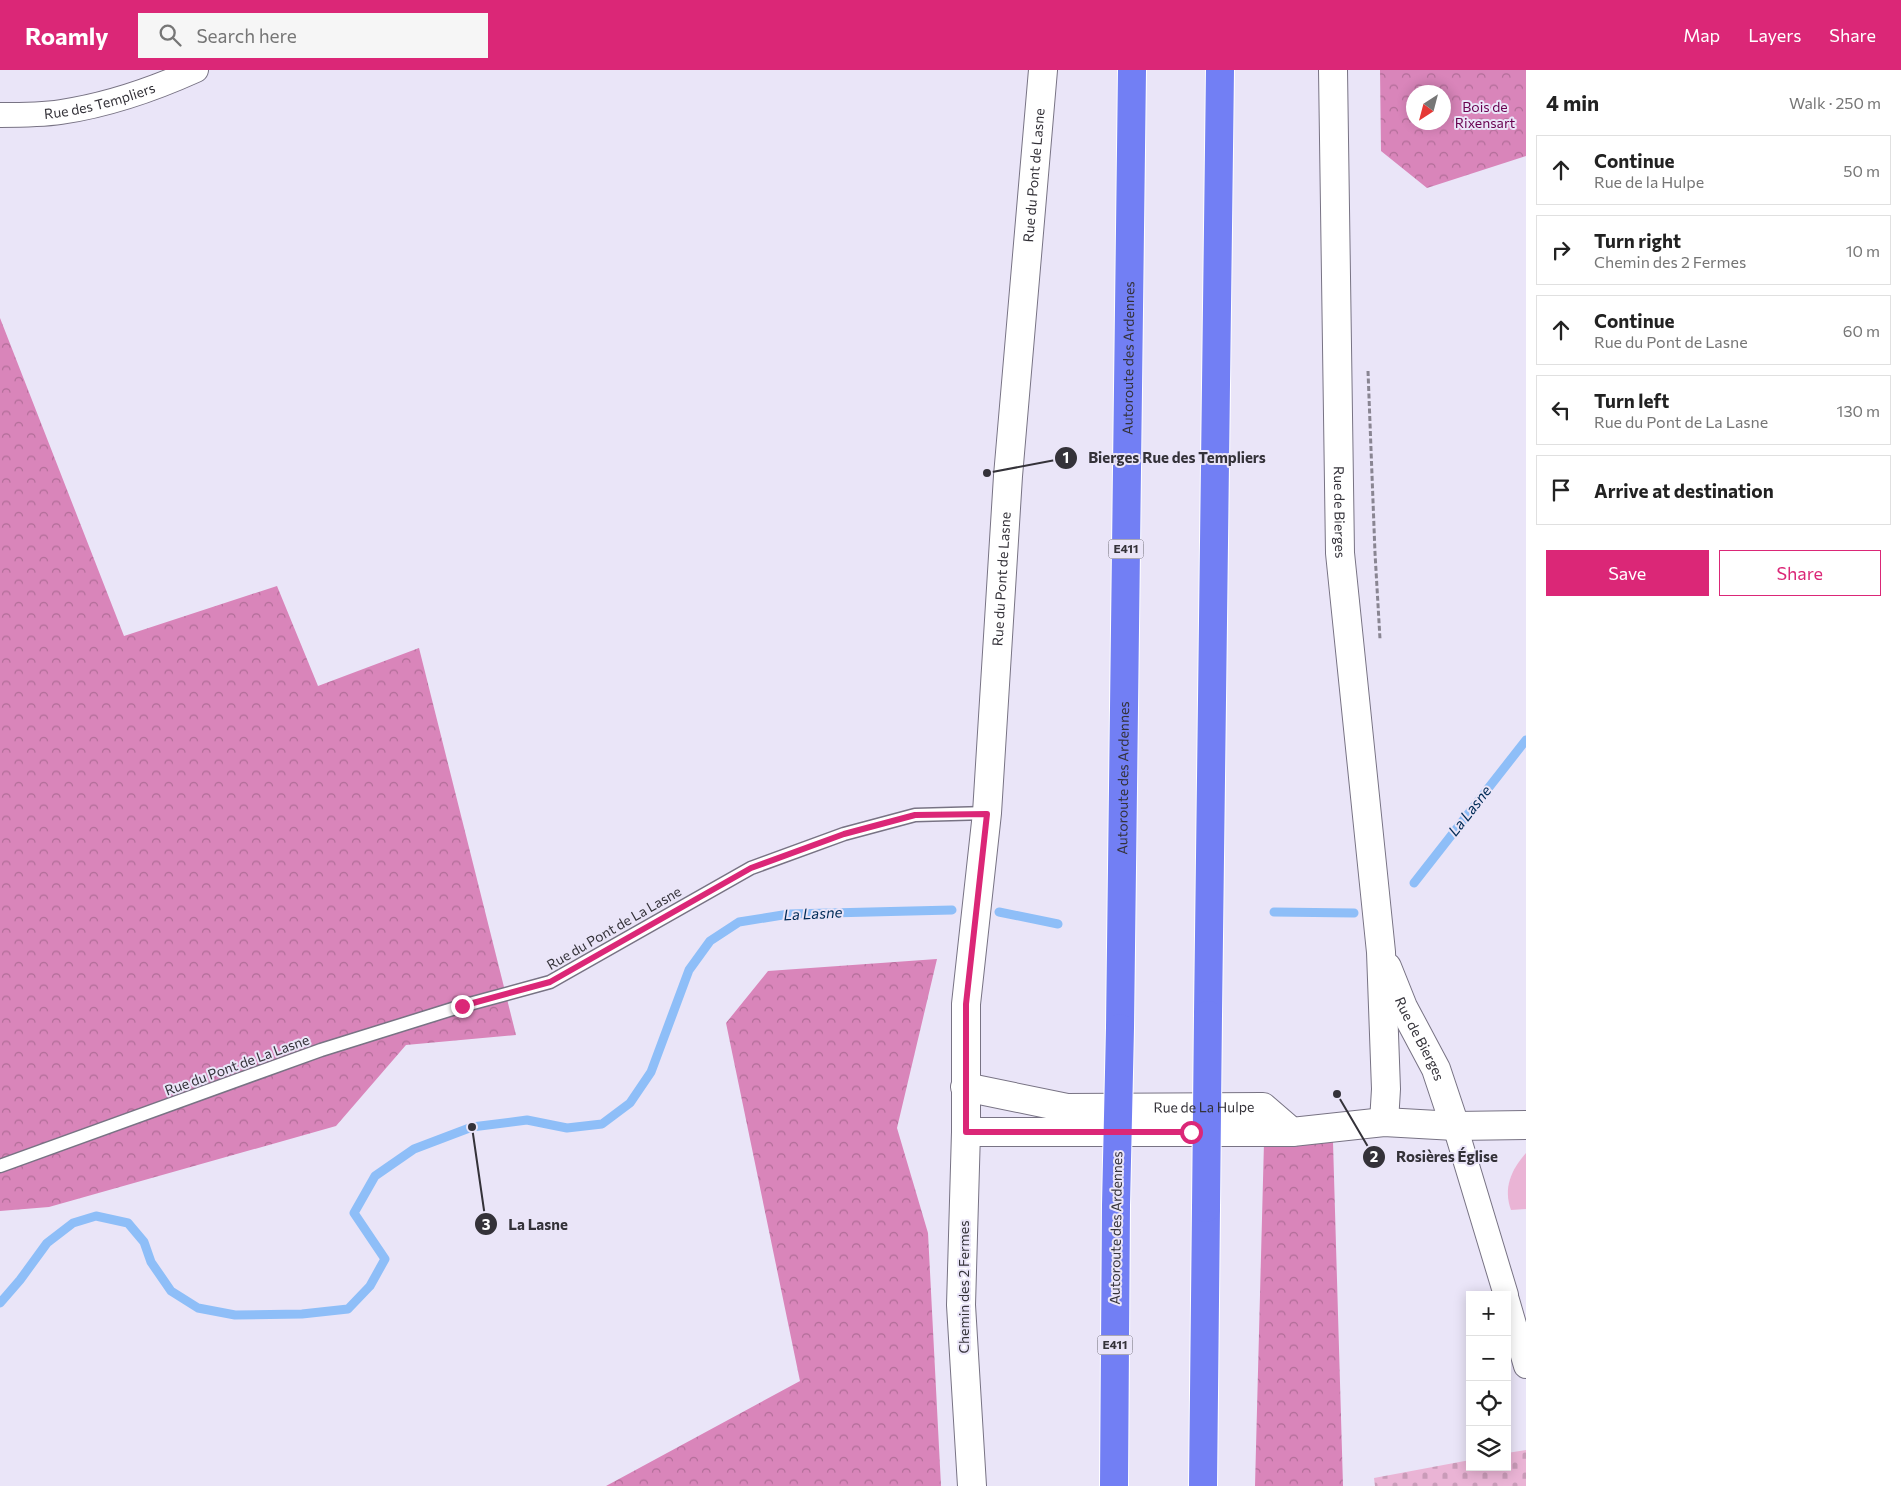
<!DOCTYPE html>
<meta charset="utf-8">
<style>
body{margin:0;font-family:Commissioner,sans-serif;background:#f6f6f6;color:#222}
.controls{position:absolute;right:15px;bottom:15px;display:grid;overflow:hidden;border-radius:0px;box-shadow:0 2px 12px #0003}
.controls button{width:45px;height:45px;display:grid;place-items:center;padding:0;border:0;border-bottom:1px solid #e0e0e0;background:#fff;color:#222;font:25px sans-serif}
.compass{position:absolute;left:1406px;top:15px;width:45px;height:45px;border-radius:50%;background:#fff;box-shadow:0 2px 12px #0003;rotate:216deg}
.stop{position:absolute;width:15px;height:15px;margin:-11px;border:4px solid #db2777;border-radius:50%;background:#fff}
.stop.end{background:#db2777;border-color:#fff;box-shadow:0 1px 5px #0008}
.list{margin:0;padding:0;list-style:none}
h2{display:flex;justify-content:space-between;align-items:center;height:65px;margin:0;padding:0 20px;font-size:21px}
h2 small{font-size:16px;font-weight:400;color:#767676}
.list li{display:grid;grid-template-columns:32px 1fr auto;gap:15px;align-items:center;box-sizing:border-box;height:70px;margin:0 10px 10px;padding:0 10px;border:1px solid #e0e0e0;border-radius:0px}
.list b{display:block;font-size:19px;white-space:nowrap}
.list p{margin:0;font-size:16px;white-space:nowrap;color:#767676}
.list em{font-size:16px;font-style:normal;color:#767676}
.actions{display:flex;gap:10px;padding:15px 20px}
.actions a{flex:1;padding:11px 0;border:1px solid #db2777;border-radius:0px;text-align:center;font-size:18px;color:#db2777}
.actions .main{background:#db2777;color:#fff}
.icon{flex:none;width:28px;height:28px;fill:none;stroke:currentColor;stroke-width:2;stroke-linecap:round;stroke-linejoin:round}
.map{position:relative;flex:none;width:1526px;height:1416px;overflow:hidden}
header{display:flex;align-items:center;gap:30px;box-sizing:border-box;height:70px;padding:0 25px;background:#db2777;color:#fff}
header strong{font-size:24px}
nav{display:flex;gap:28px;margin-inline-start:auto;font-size:18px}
.search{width:350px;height:45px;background:#f6f6f6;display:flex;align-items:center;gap:12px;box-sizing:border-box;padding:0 18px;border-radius:0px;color:#767676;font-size:19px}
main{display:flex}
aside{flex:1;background:#fff}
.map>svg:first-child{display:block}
.green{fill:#eab4d5}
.forest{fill:url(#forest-crowns);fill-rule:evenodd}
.cemetery{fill:url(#cemetery-stones)}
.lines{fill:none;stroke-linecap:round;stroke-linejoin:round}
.stream{stroke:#8ebef8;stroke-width:9}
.lane-casing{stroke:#787384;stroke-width:15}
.street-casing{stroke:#787384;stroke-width:26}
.secondary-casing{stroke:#787384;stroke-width:30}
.highway-casing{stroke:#fff;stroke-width:30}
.path{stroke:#898592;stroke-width:3;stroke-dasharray:5 2.5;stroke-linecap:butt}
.lane{stroke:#fff;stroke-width:12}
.street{stroke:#fff;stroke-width:24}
.secondary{stroke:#fff;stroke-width:28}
.highway{stroke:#727ff4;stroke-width:28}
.highway-bridge-casing{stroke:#fff;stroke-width:30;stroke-linecap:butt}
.highway-bridge{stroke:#727ff4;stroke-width:28}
.route{stroke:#db2777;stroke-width:6}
.labels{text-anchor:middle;stroke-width:4;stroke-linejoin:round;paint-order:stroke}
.shield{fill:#eae5f8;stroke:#6b6872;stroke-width:1}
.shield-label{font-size:12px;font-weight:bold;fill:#343239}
.street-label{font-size:14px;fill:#343239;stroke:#eae5f8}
.park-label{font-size:14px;fill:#68004f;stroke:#eae5f8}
.water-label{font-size:15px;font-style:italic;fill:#002b57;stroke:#eae5f8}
.leader{fill:none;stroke:#343239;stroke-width:2}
.callout-dot{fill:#343239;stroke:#eae5f8;stroke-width:2}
.mark-label{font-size:15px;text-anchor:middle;font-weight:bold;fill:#fff}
.callout-label{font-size:15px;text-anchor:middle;font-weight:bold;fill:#343239;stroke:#eae5f8;stroke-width:4;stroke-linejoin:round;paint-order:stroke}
</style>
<header>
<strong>Roamly</strong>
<div class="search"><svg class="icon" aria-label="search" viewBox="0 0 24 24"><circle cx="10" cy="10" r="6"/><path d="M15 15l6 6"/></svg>Search here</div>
<nav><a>Map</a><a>Layers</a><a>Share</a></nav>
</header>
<main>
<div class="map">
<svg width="1526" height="1416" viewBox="0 0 1526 1416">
<defs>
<pattern id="forest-crowns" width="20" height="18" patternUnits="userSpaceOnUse" patternTransform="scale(1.25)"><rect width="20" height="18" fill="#d985ba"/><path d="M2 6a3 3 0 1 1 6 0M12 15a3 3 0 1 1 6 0" fill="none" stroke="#b16d98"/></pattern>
<pattern id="cemetery-stones" width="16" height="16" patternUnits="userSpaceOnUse" patternTransform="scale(1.25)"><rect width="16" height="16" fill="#eab4d5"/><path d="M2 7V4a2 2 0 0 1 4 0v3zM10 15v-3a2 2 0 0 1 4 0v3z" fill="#c99bb8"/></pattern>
</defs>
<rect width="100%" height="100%" fill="#eae5f8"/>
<!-- green -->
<path class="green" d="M1526 1083V1139L1511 1140C1503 1118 1511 1100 1526 1083Z"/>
<!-- forest -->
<path class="forest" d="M1380 0H1526V86L1427 118 1381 81ZM1444 22V52H1414V22Z
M0 248 124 566 277 516 318 616 419 578 516 965 406 975 336 1056 49 1137 0 1141Z
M937 889 897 1058 928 1163 941 1416H606L800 1311 726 953 768 901Z
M1264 1072H1333L1343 1416H1255Z"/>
<!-- cemetery -->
<path class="cemetery" d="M1526 1380V1416H1375L1374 1408 1470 1390V1397H1507V1383Z"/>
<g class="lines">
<!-- stream -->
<path class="stream" d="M1414 813 1526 670
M999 842 1058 854
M1274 842 1354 843
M0 1233 20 1210 47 1173 73 1153 96 1146 128 1153 144 1172 151 1192 171 1221 198 1238 235 1245 302 1244 348 1239 370 1216 385 1189 354 1143 375 1106 414 1079 472 1057 527 1050 567 1058 602 1054 630 1033 651 1002 689 900 710 871 739 852 789 844 952 840"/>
<!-- lane casing -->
<g class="lane-casing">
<path id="lane" d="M0 1096 321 980 462 936 550 912 751 798 844 764 915 745 987 743"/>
</g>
<!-- street casing -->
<g class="street-casing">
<g id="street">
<path id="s1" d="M0 45C20 45 41 45 61 42 108 35 154 19 196 0"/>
<path d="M1455 1056 1506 1225"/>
<path d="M1507 1230 1526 1296"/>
</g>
</g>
<!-- secondary casing -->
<g class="secondary-casing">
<g id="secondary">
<path id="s2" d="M1333 0 1340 483 1381 882 1386 1019 1384 1052"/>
<path id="s3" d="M1387 897 1403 937 1436 999 1455 1056"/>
<path id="s4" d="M965 1017 1067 1038 1263 1037 1292 1062 1384 1052 1455 1056 1526 1055"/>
<path d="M966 1062H1292"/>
<path id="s5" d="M972 1416 961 1235 966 1062V934L987 743 1008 406 1043 0"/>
</g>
</g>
<!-- highway casing -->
<g class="highway-casing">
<g id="highway">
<path d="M1208 945 1220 0"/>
<path id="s6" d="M1120 958 1132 0"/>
<path d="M1114 1416 1116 1135"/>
<path d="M1203 1416 1206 1138"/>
</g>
</g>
<!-- path -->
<path class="path" d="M1368 301 1375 483 1380 569"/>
<!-- lane -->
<use href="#lane" class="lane"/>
<!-- street -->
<use href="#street" class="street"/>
<!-- secondary -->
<use href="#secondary" class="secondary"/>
<!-- highway -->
<use href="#highway" class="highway"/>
<!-- highway-bridge casing -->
<g class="highway-bridge-casing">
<path id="highway-bridge" d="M1116 1135 1120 958
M1206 1138 1208 945"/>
</g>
<!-- highway-bridge -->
<use href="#highway-bridge" class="highway-bridge"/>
</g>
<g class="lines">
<!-- route -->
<path class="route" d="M462 936 550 912 751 798 844 764 915 745 987 744 966 934V1062H1191"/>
</g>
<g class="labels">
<!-- shield labels -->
<g class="shield">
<rect x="1108.5" y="469.5" width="35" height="19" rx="4"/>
<rect x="1097.5" y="1265.5" width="35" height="19" rx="4"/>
</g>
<g class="shield-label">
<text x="1126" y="483">E411</text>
<text x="1115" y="1279">E411</text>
</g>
<!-- street labels -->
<g class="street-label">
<text dy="5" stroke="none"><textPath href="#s1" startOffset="101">Rue des Templiers</textPath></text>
<text dy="5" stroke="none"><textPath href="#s5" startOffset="1314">Rue du Pont de Lasne</textPath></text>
<text dy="5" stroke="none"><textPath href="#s6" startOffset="670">Autoroute des Ardennes</textPath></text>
<text dy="5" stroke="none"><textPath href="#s2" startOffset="442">Rue de Bierges</textPath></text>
<text dy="5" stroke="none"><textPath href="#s5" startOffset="909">Rue du Pont de Lasne</textPath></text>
<text dy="5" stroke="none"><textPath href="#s6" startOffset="250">Autoroute des Ardennes</textPath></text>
<text transform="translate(614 858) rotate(-30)" y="5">Rue du Pont de La Lasne</text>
<text dy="5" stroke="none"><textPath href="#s3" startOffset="79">Rue de Bierges</textPath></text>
<text transform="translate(237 995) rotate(-20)" y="5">Rue du Pont de La Lasne</text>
<text dy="5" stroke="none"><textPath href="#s4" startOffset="241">Rue de La Hulpe</textPath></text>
<text transform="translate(1116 1158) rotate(-89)" y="5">Autoroute des Ardennes</text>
<text transform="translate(964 1217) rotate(-90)" y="5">Chemin des 2 Fermes</text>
</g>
<!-- park labels -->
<g class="park-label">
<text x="1485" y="42">Bois de<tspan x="1485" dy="16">Rixensart</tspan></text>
</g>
<!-- water labels -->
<g class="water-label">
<text transform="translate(1470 741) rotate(-52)" y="5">La Lasne</text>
<text transform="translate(813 844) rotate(-3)" y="5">La Lasne</text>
</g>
</g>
<!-- callouts -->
<path class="leader" d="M987 403L1066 388M1337 1024L1374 1087M472 1057L486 1154"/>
<g class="callout-dot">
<circle cx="987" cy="403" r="5"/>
<circle cx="1337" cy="1024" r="5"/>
<circle cx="472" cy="1057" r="5"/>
<circle cx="1066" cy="388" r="12"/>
<circle cx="1374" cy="1087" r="12"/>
<circle cx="486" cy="1154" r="12"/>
</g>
<g class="mark-label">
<text x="1066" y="393">1</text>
<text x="1374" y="1092">2</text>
<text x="486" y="1160">3</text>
</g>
<g class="callout-label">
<text x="1177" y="393">Bierges Rue des Templiers</text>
<text x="1447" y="1092">Rosières Église</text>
<text x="538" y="1160">La Lasne</text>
</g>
</svg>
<div class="controls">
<button>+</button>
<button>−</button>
<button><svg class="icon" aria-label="locate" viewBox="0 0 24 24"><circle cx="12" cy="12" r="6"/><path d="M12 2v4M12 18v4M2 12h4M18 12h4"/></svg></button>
<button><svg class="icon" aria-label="layers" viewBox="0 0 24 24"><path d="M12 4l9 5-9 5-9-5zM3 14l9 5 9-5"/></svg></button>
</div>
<svg class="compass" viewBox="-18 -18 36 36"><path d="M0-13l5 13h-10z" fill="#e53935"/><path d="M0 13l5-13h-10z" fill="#767676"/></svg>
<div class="stop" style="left:1191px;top:1062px"></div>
<div class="stop end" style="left:462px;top:936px"></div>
</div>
<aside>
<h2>4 min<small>Walk · 250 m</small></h2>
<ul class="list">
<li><svg class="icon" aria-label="ahead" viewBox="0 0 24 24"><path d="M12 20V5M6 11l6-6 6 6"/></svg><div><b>Continue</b><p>Rue de la Hulpe</p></div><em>50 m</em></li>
<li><svg class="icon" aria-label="right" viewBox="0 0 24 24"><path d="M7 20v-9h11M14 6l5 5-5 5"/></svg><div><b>Turn right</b><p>Chemin des 2 Fermes</p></div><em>10 m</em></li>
<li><svg class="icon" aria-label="ahead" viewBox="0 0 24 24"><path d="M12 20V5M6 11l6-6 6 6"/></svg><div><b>Continue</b><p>Rue du Pont de Lasne</p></div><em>60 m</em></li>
<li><svg class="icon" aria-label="left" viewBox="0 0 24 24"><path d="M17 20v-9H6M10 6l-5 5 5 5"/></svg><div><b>Turn left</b><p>Rue du Pont de La Lasne</p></div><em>130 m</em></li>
<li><svg class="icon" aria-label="arrive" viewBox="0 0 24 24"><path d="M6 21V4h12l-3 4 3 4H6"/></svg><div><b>Arrive at destination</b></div></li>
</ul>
<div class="actions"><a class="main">Save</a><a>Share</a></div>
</aside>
</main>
